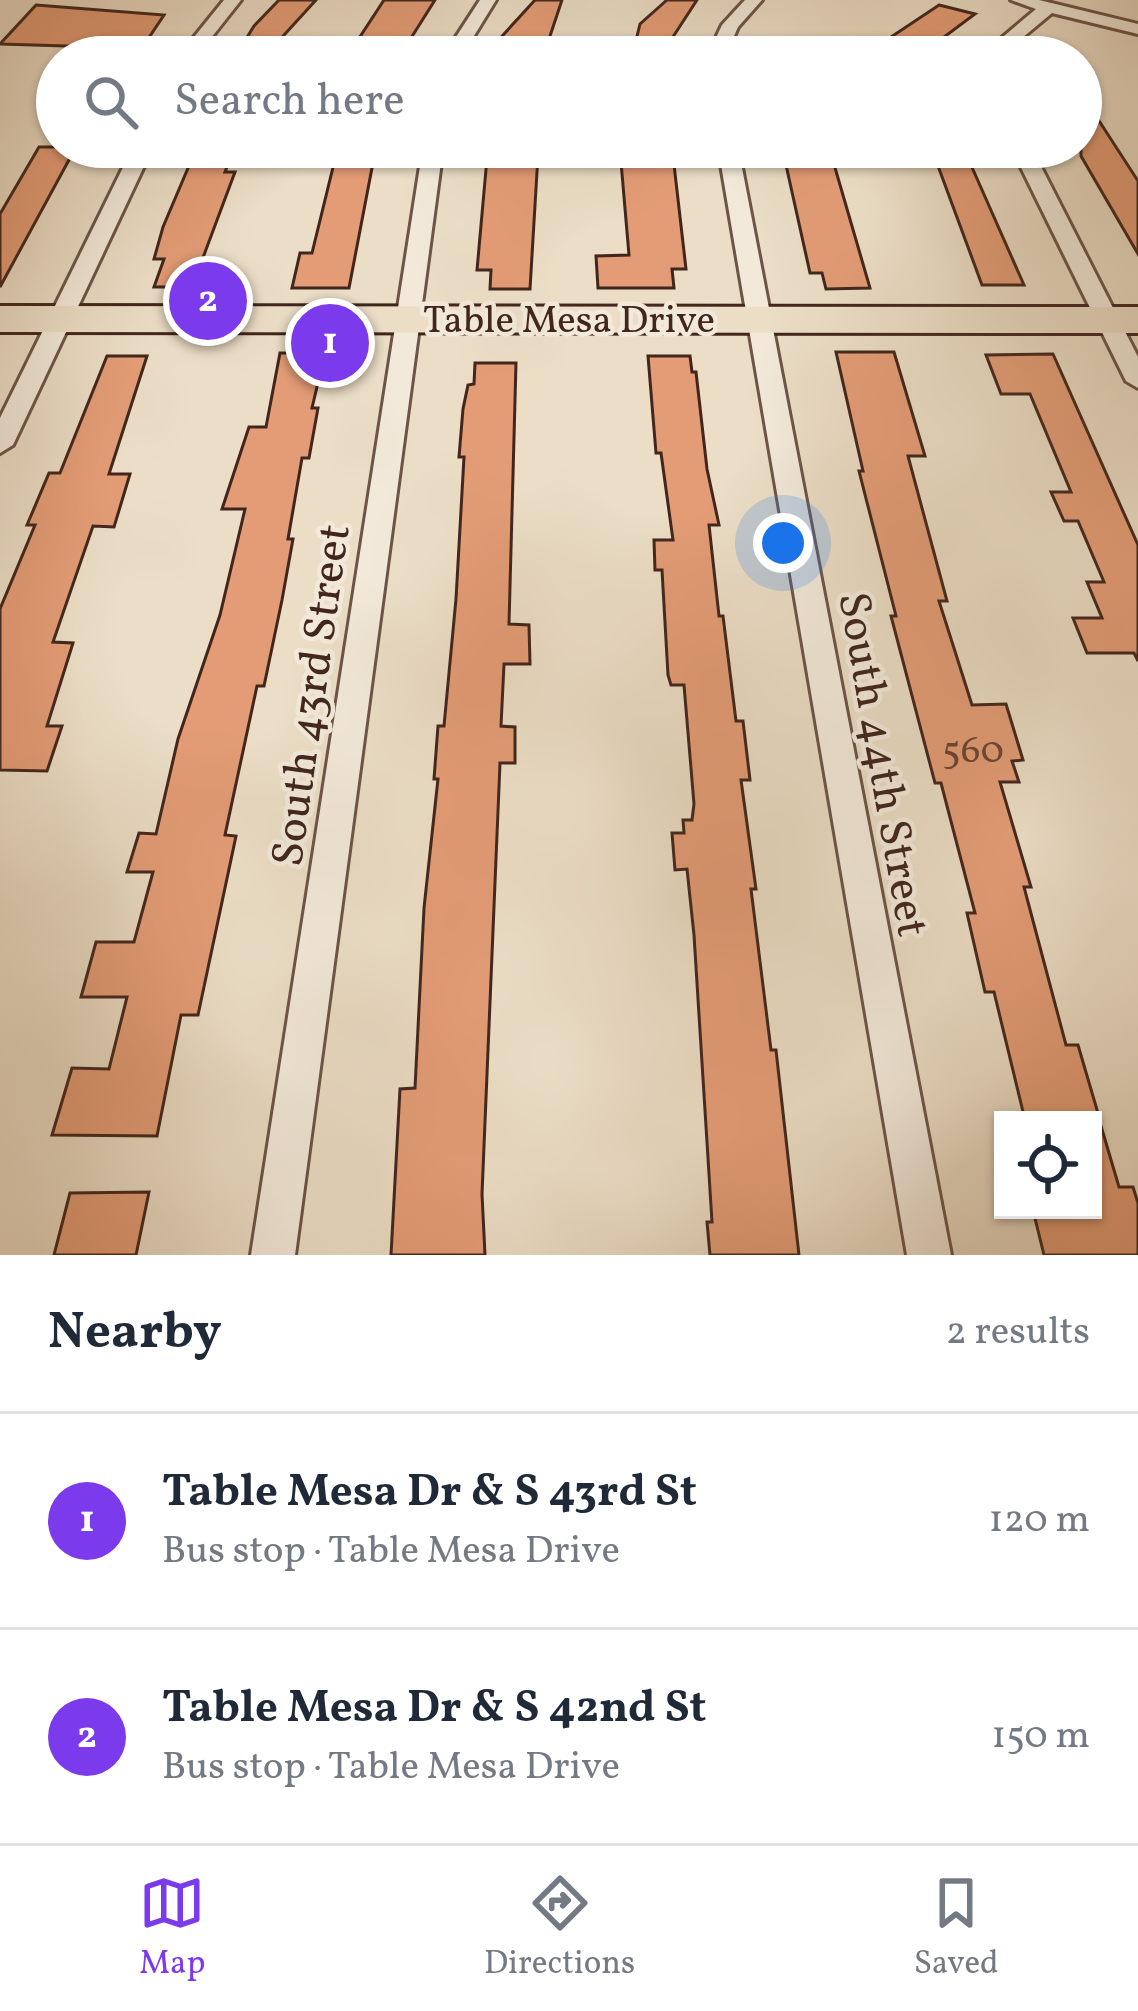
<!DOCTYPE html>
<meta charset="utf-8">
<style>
body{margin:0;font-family:Vollkorn,serif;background:#f6f6f7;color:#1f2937}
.controls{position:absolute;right:36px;bottom:36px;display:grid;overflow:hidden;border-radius:0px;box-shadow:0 3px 9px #0004}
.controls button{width:108px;height:108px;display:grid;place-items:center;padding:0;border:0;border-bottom:3px solid #e0e1e3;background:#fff;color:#1f2937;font:60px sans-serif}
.you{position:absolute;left:783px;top:543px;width:42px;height:42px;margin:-30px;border:9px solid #fff;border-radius:50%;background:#1a73e8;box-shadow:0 0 0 18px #1a73e833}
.badge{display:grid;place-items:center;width:78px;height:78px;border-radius:50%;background:#7c3aed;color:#fff;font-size:39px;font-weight:700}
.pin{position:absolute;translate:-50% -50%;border:6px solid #fff;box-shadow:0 3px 12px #0006}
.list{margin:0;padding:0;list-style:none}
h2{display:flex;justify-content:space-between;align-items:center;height:156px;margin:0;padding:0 48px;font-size:51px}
h2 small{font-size:39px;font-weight:400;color:#747a83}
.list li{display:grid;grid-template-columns:78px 1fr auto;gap:36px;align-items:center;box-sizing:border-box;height:216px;padding:0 48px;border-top:3px solid #e0e1e3}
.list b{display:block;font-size:45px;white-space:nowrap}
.list p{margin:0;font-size:39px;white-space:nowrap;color:#747a83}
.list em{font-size:39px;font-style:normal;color:#747a83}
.icon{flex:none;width:66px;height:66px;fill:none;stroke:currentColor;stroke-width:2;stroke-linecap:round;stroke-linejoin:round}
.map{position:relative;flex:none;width:1138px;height:1255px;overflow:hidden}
.search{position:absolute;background:#fff;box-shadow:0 3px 9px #0004;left:36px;right:36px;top:36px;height:132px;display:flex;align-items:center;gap:30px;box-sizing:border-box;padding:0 42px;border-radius:66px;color:#747a83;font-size:45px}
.sheet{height:588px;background:#fff}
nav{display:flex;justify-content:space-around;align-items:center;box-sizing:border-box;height:168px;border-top:3px solid #e0e1e3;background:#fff;font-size:33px;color:#747a83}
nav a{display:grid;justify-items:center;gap:6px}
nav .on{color:#7c3aed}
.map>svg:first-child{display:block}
.building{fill:#e39c76;stroke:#42261d;stroke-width:3}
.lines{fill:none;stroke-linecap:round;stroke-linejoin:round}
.street-casing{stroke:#6c5447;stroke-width:6}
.highway-casing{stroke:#42261d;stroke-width:6}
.street{fill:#f2e9da;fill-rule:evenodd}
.highway{fill:#ebddc6;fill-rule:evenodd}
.labels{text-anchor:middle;stroke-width:9;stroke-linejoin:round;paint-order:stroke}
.far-street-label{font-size:39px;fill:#42261d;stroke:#f2e9da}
.number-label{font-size:39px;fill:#6a4433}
.street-label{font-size:45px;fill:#42261d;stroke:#f2e9da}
</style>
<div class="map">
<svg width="1138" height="1255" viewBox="0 0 1138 1255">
<rect width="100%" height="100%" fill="#ebddc6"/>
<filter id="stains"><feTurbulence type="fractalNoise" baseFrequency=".00167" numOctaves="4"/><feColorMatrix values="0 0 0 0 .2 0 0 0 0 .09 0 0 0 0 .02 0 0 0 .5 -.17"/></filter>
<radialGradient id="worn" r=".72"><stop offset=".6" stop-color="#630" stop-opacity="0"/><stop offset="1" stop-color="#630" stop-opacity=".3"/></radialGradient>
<!-- building -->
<path class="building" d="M279 0H316L264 57H235L254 26Z
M384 0H435L399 57H363L367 47 354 46Z
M535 0H562L548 42H537L534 57H483Z
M667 0H697L669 43 666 57H632L640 24Z
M36 5 164 15 136 57H91L98 47 0 44Z
M939 5 975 14 944 37 940 57H861Z
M1081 93 1138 181V254L1081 156Z
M39 147H76L0 287V214Z
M197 147H235L225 172H235L192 287H154L164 259H154L163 227Z
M338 147H376L349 288H292L300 253H312Z
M488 147H529V155H538L530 289H490L491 270H477Z
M634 147H672L686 269H672L674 288H598L596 256 629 255 621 162H635Z
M782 147H829L870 288 826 289 822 273H810Z
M931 147H963L1024 285H982Z
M836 352H894L925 456H908L947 601H939L972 705 1006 704 1023 760 1012 761 1019 782H1000L1031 887H1024L1066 1045H1078L1100 1120H1025L994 992H985L967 913H975L941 783H935L891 616H896L859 471H863Z
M280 353H325L312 408H318L309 458H302L288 539H293L282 600 264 686H257L225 835 236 836 198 1015H181L157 1136 52 1135 72 1068 109 1069 127 997H81L96 942H134L153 872H127L139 833 156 834 178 739 220 615 245 509H222L249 427H266Z
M1053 354 1138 545V661L1134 653H1087L1073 618H1102L1087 582H1104L1078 521H1064L1051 492H1071L1030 394H1001L986 355Z
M107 356H147L109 474H130L114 527 93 526 53 642 73 643 47 726H62L47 771 0 770V609L35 525H27L49 473H60Z
M648 356H690L692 372H696L707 469 719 525H709L719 616H723L736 721H743L750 780H741L756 889H751L771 1050H776L799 1255H710L707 1222H712L694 935 687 869 675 870 672 833H684L683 820H692L694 804 684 685H671L668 675 662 570H655L654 540H673L661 453H656Z
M475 363H516L509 624 529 625 530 664H504L501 726 515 727V763H500L482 1194 485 1255H391L400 1089 415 1088 424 908 438 779H434L438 726H444L456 599 464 457H459L463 409 468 385 474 384Z
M1101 1126 1119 1187H1133L1138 1203V1255H1044L1033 1210H1093V1127Z
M149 1192 136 1255H54L70 1193Z"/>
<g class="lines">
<!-- street casing -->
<g class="street-casing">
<path id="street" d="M224 0H241L196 57H178Z
M480 0H496L461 57H443Z
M745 0H762L738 27 725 57H707L722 25Z
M1011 0H1039L1138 24V34L1052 13 999 57H979L1036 9Z
M133 147H153L13 445 0 453V418Z
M423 147H443L295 1255H251Z
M718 147H738L951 1255H907Z
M1011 147H1031L1138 357V388L1126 381Z"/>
</g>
<!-- highway casing -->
<g class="highway-casing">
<path id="highway" d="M0 306 1138 307V333L0 332Z"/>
</g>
<!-- street -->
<use href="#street" class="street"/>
<!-- highway -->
<use href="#highway" class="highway"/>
</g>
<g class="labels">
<!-- far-street labels -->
<g class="far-street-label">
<text x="569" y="332">Table Mesa Drive</text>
</g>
<!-- number labels -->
<g class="number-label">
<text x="973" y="762">560</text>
</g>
<!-- street labels -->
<g class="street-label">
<text transform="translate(309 695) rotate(-82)" y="16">South 43rd Street</text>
<text transform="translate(885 764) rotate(80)" y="16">South 44th Street</text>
</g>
</g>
<rect width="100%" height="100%" filter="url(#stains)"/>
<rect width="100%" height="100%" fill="url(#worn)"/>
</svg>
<div class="controls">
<button><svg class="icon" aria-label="locate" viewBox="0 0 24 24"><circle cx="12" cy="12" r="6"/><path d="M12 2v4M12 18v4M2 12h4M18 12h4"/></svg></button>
</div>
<div class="you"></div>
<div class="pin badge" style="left:330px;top:343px">1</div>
<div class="pin badge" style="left:208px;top:301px">2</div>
<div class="search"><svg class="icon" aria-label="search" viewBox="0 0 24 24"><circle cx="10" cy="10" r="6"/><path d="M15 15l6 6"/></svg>Search here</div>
</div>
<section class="sheet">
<h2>Nearby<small>2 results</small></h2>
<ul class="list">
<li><span class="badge">1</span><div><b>Table Mesa Dr &amp; S 43rd St</b><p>Bus stop · Table Mesa Drive</p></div><em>120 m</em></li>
<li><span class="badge">2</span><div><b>Table Mesa Dr &amp; S 42nd St</b><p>Bus stop · Table Mesa Drive</p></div><em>150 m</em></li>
</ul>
</section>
<nav>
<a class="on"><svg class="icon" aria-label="map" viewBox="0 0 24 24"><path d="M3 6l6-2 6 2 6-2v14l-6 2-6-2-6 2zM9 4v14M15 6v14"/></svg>Map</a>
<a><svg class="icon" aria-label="directions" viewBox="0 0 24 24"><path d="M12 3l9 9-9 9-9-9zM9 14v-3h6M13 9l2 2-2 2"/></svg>Directions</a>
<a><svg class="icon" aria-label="saved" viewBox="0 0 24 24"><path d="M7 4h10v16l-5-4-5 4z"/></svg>Saved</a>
</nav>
